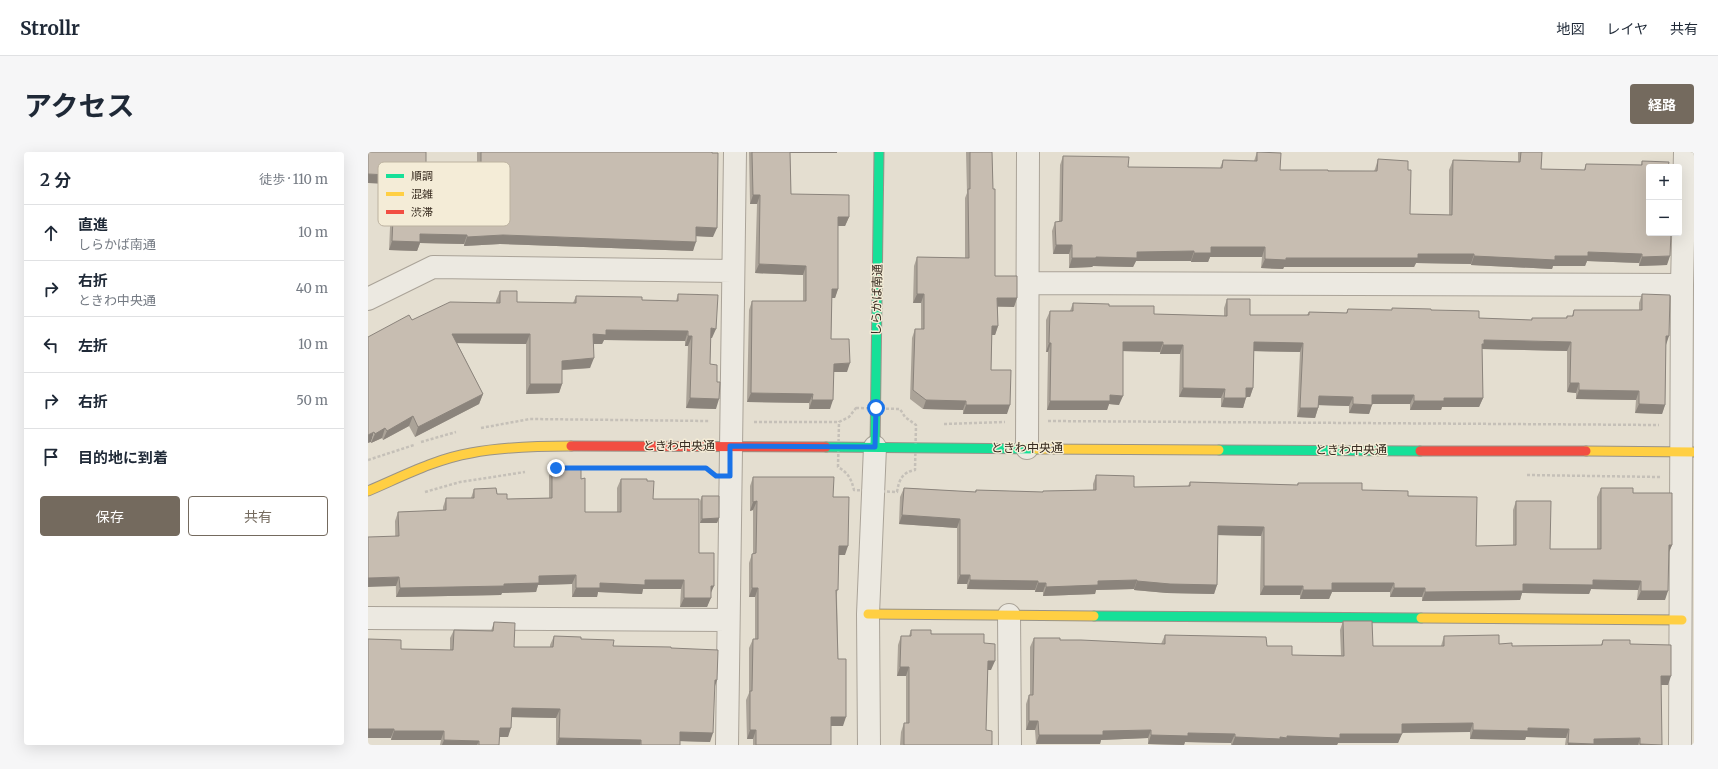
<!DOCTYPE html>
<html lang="ja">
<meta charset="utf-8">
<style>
body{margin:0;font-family:Merriweather,"Noto Sans JP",serif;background:#f6f6f7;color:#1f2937}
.controls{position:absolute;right:12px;top:12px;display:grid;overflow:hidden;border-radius:4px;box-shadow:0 4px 16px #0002}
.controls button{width:36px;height:36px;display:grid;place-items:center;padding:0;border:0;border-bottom:1px solid #e0e1e3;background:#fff;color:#1f2937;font:20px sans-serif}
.stop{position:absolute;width:12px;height:12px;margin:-9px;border:3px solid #1a73e8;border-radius:50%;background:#fff}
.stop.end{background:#1a73e8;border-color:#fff;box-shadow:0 1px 4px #0008}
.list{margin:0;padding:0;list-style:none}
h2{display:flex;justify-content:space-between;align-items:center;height:52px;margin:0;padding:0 16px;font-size:17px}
h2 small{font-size:13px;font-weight:400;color:#747a83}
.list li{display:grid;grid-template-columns:26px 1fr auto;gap:12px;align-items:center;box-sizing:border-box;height:56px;padding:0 16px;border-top:1px solid #e0e1e3}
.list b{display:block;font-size:15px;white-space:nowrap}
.list p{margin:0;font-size:13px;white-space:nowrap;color:#747a83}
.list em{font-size:13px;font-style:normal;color:#747a83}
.actions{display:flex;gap:8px;padding:12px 16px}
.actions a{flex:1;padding:9px 0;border:1px solid #746a5e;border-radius:4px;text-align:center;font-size:14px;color:#746a5e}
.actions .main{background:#746a5e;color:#fff}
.icon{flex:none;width:22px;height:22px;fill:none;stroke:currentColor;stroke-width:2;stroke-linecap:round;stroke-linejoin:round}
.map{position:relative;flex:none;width:1326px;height:593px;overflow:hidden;border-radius:4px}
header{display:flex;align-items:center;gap:24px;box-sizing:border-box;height:56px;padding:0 20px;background:#fff;border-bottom:1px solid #e0e1e3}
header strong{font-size:19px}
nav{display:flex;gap:22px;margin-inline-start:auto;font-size:14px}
.intro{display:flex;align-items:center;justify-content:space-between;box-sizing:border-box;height:96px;padding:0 24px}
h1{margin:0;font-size:28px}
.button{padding:10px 18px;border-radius:4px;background:#746a5e;color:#fff;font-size:14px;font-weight:700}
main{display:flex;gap:24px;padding:0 24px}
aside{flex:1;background:#fff;border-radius:4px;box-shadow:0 4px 16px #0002}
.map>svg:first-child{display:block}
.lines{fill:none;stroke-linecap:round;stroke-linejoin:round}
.street-casing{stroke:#aaa398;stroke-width:24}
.fast-casing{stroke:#999388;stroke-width:11}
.slow-casing{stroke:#999388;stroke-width:11}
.jam-casing{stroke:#999388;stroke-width:11}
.path{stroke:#c5c0b8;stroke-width:2.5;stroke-dasharray:3 2;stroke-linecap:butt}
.street{stroke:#ece9e1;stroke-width:22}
.fast{stroke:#16e098;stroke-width:9}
.slow{stroke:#ffcf43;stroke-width:9}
.jam{stroke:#f24e42;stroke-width:9}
.wall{fill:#aba398}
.shaded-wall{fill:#8b847c}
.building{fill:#c7bdb1;stroke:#8b847c}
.route{stroke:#1a73e8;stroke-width:5}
.labels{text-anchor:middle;stroke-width:3;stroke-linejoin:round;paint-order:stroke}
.street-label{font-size:12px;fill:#382c21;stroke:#f4ecd7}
.key{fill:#f4ecd7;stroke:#bcb2a0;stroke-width:1}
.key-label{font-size:11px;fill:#382c21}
</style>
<header>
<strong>Strollr</strong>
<nav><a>地図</a><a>レイヤ</a><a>共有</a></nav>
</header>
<div class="intro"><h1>アクセス</h1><a class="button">経路</a></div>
<main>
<aside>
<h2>2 分<small>徒歩 · 110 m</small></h2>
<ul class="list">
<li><svg class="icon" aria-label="ahead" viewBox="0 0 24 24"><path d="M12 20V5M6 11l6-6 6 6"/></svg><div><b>直進</b><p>しらかば南通</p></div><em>10 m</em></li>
<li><svg class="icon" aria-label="right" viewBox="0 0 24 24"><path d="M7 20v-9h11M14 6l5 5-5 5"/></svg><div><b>右折</b><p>ときわ中央通</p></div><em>40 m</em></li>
<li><svg class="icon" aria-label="left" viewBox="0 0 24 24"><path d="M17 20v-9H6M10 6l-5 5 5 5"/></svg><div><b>左折</b></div><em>10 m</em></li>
<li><svg class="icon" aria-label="right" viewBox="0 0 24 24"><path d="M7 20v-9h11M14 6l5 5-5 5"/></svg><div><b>右折</b></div><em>50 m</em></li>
<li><svg class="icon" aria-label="arrive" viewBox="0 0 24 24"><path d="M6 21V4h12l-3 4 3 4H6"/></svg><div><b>目的地に到着</b></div></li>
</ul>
<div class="actions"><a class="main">保存</a><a>共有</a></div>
</aside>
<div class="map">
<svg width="1326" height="593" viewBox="0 0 1326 593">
<rect width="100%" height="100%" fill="#e4ded0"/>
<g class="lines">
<!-- street casing -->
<g class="street-casing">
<path id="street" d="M659 131 1314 133
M0 147 65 115 364 119
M659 296 660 0
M641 463 642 593
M0 466 360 468
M359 593 367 0
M501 593 500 462 507 295
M1312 593 1314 133 1317 0"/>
</g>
<!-- fast casing -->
<g class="fast-casing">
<path id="fast" d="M458 295 668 297
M507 295 511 0
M851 298 1052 299
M726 464 1053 466"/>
</g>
<!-- slow casing -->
<g class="slow-casing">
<path id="slow" d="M668 297 851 298
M1218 299 1326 300
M0 339C33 325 67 307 103 301 135 295 170 294 203 294
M500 462 726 464
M1053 466 1314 468"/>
</g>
<!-- jam casing -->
<g class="jam-casing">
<path id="jam" d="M203 294 458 295
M1052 299H1218"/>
</g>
<!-- path -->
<path class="path" d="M488 256 532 257 537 265 548 273 547 318C535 320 531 327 529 340L486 338C483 326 480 321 470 315L471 270 481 265Z
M680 269 1291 273
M386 270H471
M576 272 637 270
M113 276 162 267 341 269
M53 290 88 280
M0 308 46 293
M1159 323 1292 325
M57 340 92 330 157 320"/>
<!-- street -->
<use href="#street" class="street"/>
<!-- fast -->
<use href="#fast" class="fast"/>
<!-- slow -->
<use href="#slow" class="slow"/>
<!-- jam -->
<use href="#jam" class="jam"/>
</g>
<!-- wall -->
<path class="wall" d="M0 0 58 33 76 45 109 46V0H344L345 85 328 84 325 99 132 92 96 94V92L52 91 49 99 21 98 23 52H17V32Z
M381 0H469V1H422L423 42 481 65 477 74H470V137L467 146H464L463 187 479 220H466L462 257H441V251L379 250 381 158 384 149H435V123L387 121 389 52H382Z
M598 0H624L627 124 649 146 646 155H630V174L627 183H624L623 218 639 262H595V258L555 257 542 247 544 186 547 177H553V151H545L546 114 549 105 597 106V46L599 41Z
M889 0 912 18 1006 19 1007 17 1010 7 1042 62 1081 63V18L1085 8 1150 10V0H1174L1173 17 1216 18 1218 12 1273 13 1274 9 1299 113 1271 114V111L1219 109 1217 114H1185L1184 117 1103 113V112L1048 111 1046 115H916L915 117 893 116 894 105H842L840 110H823V109H768L765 115 725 114 724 115 701 116V102H685L684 79 687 70H691L692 13 695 4 760 15 852 16 855 8 886 9Z
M132 139 149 150 205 151 208 144 274 148 308 149 310 142 344 186H343L342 212 348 257 318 256 320 194H317V189L236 188 234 192H226L222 216 194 218V232L191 241 158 242V192L89 191 115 242 111 252 47 285 41 274 15 288 14 286 3 291V290L44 168 128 151V149Z
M1274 142 1298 193 1297 253 1294 262 1267 261 1268 248 1208 247V241L1199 240V199L1114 197 1115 246 1111 255H1074L1073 258H1042V252H1004L1001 262 981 261V254L951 253 947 266 929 265 932 200 886 199 885 236 882 245H878L875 256 853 255V246L811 245 812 202H792V200L755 199 751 253 741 252 739 258H679L680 200H678V168L682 159H702L705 151 741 154 786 162 856 164V156L859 147 882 163H939L941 160 978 161 980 157 1024 158V156L1063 158 1111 166 1163 168 1164 166H1198L1199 164H1204L1206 158H1271V151Z
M184 315 213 327 217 360H249V336L253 327 279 329 285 347 331 401 343 443 339 455H312L313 437H275L274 442 230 440 229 445H204V432L170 433 168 440 134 441 133 443 28 445 27 369 30 360 75 358V355L78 346H103L106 337 129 342 139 347 181 346V324Z
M728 323 766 335 820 334 822 330 929 333 930 331 1040 344 1108 394 1145 393V358L1148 349 1182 397H1229V345L1233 336 1265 341 1304 393 1301 401 1297 448H1269L1270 438 1223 437 1221 442 1154 441 1152 448 1054 449V445H1022V440H964L961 447H932V443H892L893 384 850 383 849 433 846 442 799 441 766 438V437L728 438 727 442 675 444V440H667V438L599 437V432H589V376L531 372 532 345 536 336 607 340 608 338 675 340V339L725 338V332Z
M385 325 465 345 477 403H471L469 443 470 507 475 574H463V593H385V587H379L378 548 381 541V496L385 487H387V445H381V411L384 402H385V358L382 359V334Z
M334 344 351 366 349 371H332V349Z
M975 469 1005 494H1073L1076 484 1144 494 1233 493 1235 488 1262 492 1300 533H1293V593H1197L1198 586 1158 585 1157 588 1102 587V580H1034L1030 591H970L969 593H863V591L817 590 816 593 780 592V586L733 588 732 592H668L667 578H658V552L661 543H662V495L666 486 692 488 793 492 797 483 899 494 924 503H973L972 478Z
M126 470 146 495H182V493L186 484 213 487 245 494 303 496 346 536 342 590 312 589V593H188V566L144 565 140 585H131V593H72L73 588H23L33 497 82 498V486L86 478 123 479Z
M543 478 616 491 623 518H620L618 578 624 593H532L533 580 536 571H538V524H529L530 493 533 484H541Z"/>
<!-- shaded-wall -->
<path class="shaded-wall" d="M419 0H469V1H418Z
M0 22 20 23 17 32 0 31Z
M21 43H26L23 52H17Z
M385 43H392L389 52H382Z
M470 65H481L477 74H466Z
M328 75 349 76 345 85 325 84Z
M52 82 99 83 96 92 52 91 49 99 21 98 24 89Z
M135 83 328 90 325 99 132 92 96 94 99 85Z
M688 93H704L701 102H685Z
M843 95H897L894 105H842L840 110H823L826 101Z
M826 99 823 109H768L765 115 725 114 724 115 701 116 704 106 728 105 769 100Z
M1220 100 1274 102 1271 111 1219 109 1217 114H1185L1184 117 1103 113 1106 104H1187Z
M1050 102H1106L1103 112 1048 111 1046 115H916L915 117 893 116 897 107Z
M1302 104 1299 113 1271 114 1274 105Z
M391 112 438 114 435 123 387 121Z
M464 137H470L467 146H460Z
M549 142H556L553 151H545Z
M629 146H649L646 155 626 154Z
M624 174H630L627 183H621Z
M343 176 348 177 344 186H340Z
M238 178 320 179 317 189 236 188 234 192H222L225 182Z
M84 182H162L158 192 81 191Z
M320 184H324L320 194H317Z
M1298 184H1301L1298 193Z
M1116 188 1203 190 1199 199 1114 197 1111 201Z
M755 190H795L792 200 752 199Z
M886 190 935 191 932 200 883 199Z
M681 191H683L680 200H678Z
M795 193H815L812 202H792Z
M226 206 222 216 191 218 194 209Z
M482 211 479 220H462L466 212Z
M1202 231H1211L1208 241 1199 240Z
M162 232H194L191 241 158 242Z
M815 236 857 237 853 246 811 245Z
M878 236H885L882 245H875Z
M1211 238 1271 239 1268 248 1208 247Z
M383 241 445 242 441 251 379 250Z
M115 242 111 252 47 285 50 275Z
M742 243 755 244 751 253 741 252 739 258H679L682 249Z
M1004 243H1046L1042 252H1001Z
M951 244 985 245 981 254 947 253Z
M322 246 351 247 348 257 318 256Z
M856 246H878L875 256 853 255Z
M1076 246H1115L1111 255H1074L1073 258H1042L1046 249Z
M444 248H465L462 257H441Z
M558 248 598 249 595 258 555 257Z
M985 252 1004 253 1001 262 981 261Z
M1271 252 1297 253 1294 262 1267 261Z
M598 253H642L639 262H595Z
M932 256H950L947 266 929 265Z
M45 264 41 274 15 288 19 279Z
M17 276 14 286 3 291 7 282Z
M6 280 3 290 0 291V283Z
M389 349 385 358 382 359 385 350Z
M534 363 592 367 589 376 531 372Z
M351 366 349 371H332L334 367Z
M850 374 896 375 893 384 847 383Z
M1301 393H1304L1300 402Z
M471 394H480L477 403H468Z
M208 423 204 432 170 433 168 440 134 441 133 443 28 445 32 436 136 432 171 424Z
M592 423H602L599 432H589Z
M31 425 28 434 0 435V426Z
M277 428H316L313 437H275L274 442 230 440 229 445H204L208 436 232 431Z
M602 428 670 429 667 438 599 437Z
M769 428 766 437 728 438 727 442 675 444 678 435 730 429Z
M1225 428 1273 429 1270 438 1223 437 1221 442 1154 441 1152 448 1054 449 1057 440 1155 432Z
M769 429 849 433 846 442 799 441 766 438Z
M670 431H678L675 440H667Z
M964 431H1026L1022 440H964L961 447H932L935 438Z
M343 434H346L342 443Z
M896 434H935L932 443H892Z
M384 436H390L387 445H381Z
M1026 436H1057L1054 445H1022Z
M1273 439H1300L1297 448H1269Z
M316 446H343L339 455H312Z
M620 509H627L623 518H617Z
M532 515H541L538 524H529Z
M1293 524H1303L1300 533H1290Z
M347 528H349L346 537Z
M144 556 192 557 188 566 141 565Z
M463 565H478L475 574H459Z
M661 569H670L667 578H658Z
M1105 571 1102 580 1030 581 1034 572Z
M132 576H143L140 585H129Z
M1160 576 1201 577 1198 586 1158 585 1157 588 1102 587 1105 578Z
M0 577H26L23 586H0Z
M382 578H388L385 587H379Z
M783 578 780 586 733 588 732 592H668L671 583 735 579Z
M26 579H76L73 588H23Z
M312 580 345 581 342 590 309 589Z
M820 581 867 582 863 591 817 590 816 593 780 592 783 583Z
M972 582H1034L1030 591H970L969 593H864L867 585H912L919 584Z
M191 586 273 588 272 593H189Z
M1272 586 1270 593H1200V591L1226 587Z
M76 588 111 589 109 593H74Z
M1272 592 1294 593H1272Z"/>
<!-- building -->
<path class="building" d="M0 0H58V33H76V45L113 46V0H344V1H350L349 76 328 75V90L135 83 99 85V83L52 82V90L24 89 26 43H21L20 23 0 22Z
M384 0H422L423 42 481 43V65H470V137H464L463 187H481L482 211 466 212 465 248H444L445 242 383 241 384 149H438V114L391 112 392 43H385Z
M602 0H624L625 37H627V124H649V146H629L630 174H624L623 218H643L642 253H598V249L558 248 545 238 547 177H556V142H549V105L601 106 600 37H602Z
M889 0 913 1 912 18H960V19H1009L1010 7 1040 9V18H1043L1042 62 1084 63 1085 8 1152 10 1153 0H1174L1173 17 1217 18 1218 12 1274 13V9L1301 10 1300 15H1281V81H1303L1302 104 1274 105V102L1220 100V104H1187V108L1106 104V102H1050V106H918V108L897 107V95H843V101H826V99L769 100V106L728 105V106H704V93H688L687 70 694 69 695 4 761 5 760 15 854 16 855 8 889 9Z
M132 139H149V150L208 151V144L274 145V148L310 149V142L350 143 348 177 343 176 342 212 349 213V230H352L351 247 322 246 324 184H320V179L238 178V183L225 182 226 206 194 209V232H162V182H84L115 242 50 275 45 264 19 279 17 276 7 282 6 280 0 283V185L41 163 44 168 82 150 132 151Z
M1274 142 1302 143 1301 184H1298L1297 253 1271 252V239L1211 238V231H1202L1203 190 1116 188V192H1114L1115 246H1076V249H1046V243H1004V253L985 252V245L951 244 950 256H932L935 191 886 190 885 236H878V246H856L857 237 815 236V193H795V190H755V244L742 243V249H682L683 191H681L682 159H705V151L741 152V154H786V162L859 164V147H882V163H941V160L979 161 980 157 1024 158V156L1063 157V158L1111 159V166L1164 168V166H1199V164H1205L1206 158H1274Z
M184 315H213V327L217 326V360H253V327H279V329H286L285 347H331V401H346V434H343V446H316V428H277V433L232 431V436H208V423L171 424V431L136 432V434L32 436 31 425 0 426V385L31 384 30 360 78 358V346H106V337L128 336 129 342H139V347L184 346Z
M728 323 766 324V335L822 334V330L930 333V331H994V338L1040 339V344L1109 345 1108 394 1148 393V349H1183L1182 397H1233V336H1265V341H1304V393H1301L1300 439H1273V429L1225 428V433L1155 432V439L1057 440V436H1026V431H964V438H935V434H896V375L850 374 849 433 802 432 769 429V428L730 429V433L678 435V431H670V429L602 428V423H592V367L534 363 536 336 608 340V338L675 340V339L728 338Z
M385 325H466L465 345H481L480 394H471L470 438H468L470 507H478V565H463V593H388V578H382V539H384L385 487H390V436H384V402L388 401 389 349 385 350Z
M334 344H351V366L334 367Z
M975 469H1004L1005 494H1076V484L1131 483V492L1144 491V494L1234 493 1235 488H1262V492L1303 493V524H1293L1294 593 1272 592V586L1226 587V592L1200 591 1201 577 1160 576V579L1105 578V571L1034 572V582H972V586L919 584V586L912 585V587L867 585V582L820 581V584L783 583V578L735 579V583H671L670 569H661V543H665L666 486H692V488H713L797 492V483L898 485 899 494H924V503L976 504Z
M126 470 147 471 146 495H185L186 484 213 485V487L246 488 245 494 303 495V496L350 498 349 528H347L345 581 312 580V593H273V588L191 586 192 557 144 556 143 576H132L131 593H111V589L76 588V579H26V577H0V487L33 488V497L85 498 86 478 125 479Z
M543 478H563V482H616V491L627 492V509H620L618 578 624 579V593H536V571H541V515H532L533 484H543Z"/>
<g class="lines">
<!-- route -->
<path class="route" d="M188 316H338L348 324H362V294L507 295 508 256"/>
</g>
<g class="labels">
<!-- street labels -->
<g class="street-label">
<text transform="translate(509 148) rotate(-89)" y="4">しらかば南通</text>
<text x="311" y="298">ときわ中央通</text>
<text x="659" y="300">ときわ中央通</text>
<text x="983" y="302">ときわ中央通</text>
</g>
</g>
<!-- legend -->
<rect x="10" y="10" width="132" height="64" rx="6" class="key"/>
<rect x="18" y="22" width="18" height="4" fill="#16e098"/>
<rect x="18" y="40" width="18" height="4" fill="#ffcf43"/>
<rect x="18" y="58" width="18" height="4" fill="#f24e42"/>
<g class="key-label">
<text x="43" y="28">順調</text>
<text x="43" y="46">混雑</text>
<text x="43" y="64">渋滞</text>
</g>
</svg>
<div class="controls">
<button>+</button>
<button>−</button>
</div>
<div class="stop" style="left:508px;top:256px"></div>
<div class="stop end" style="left:188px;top:316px"></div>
</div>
</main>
